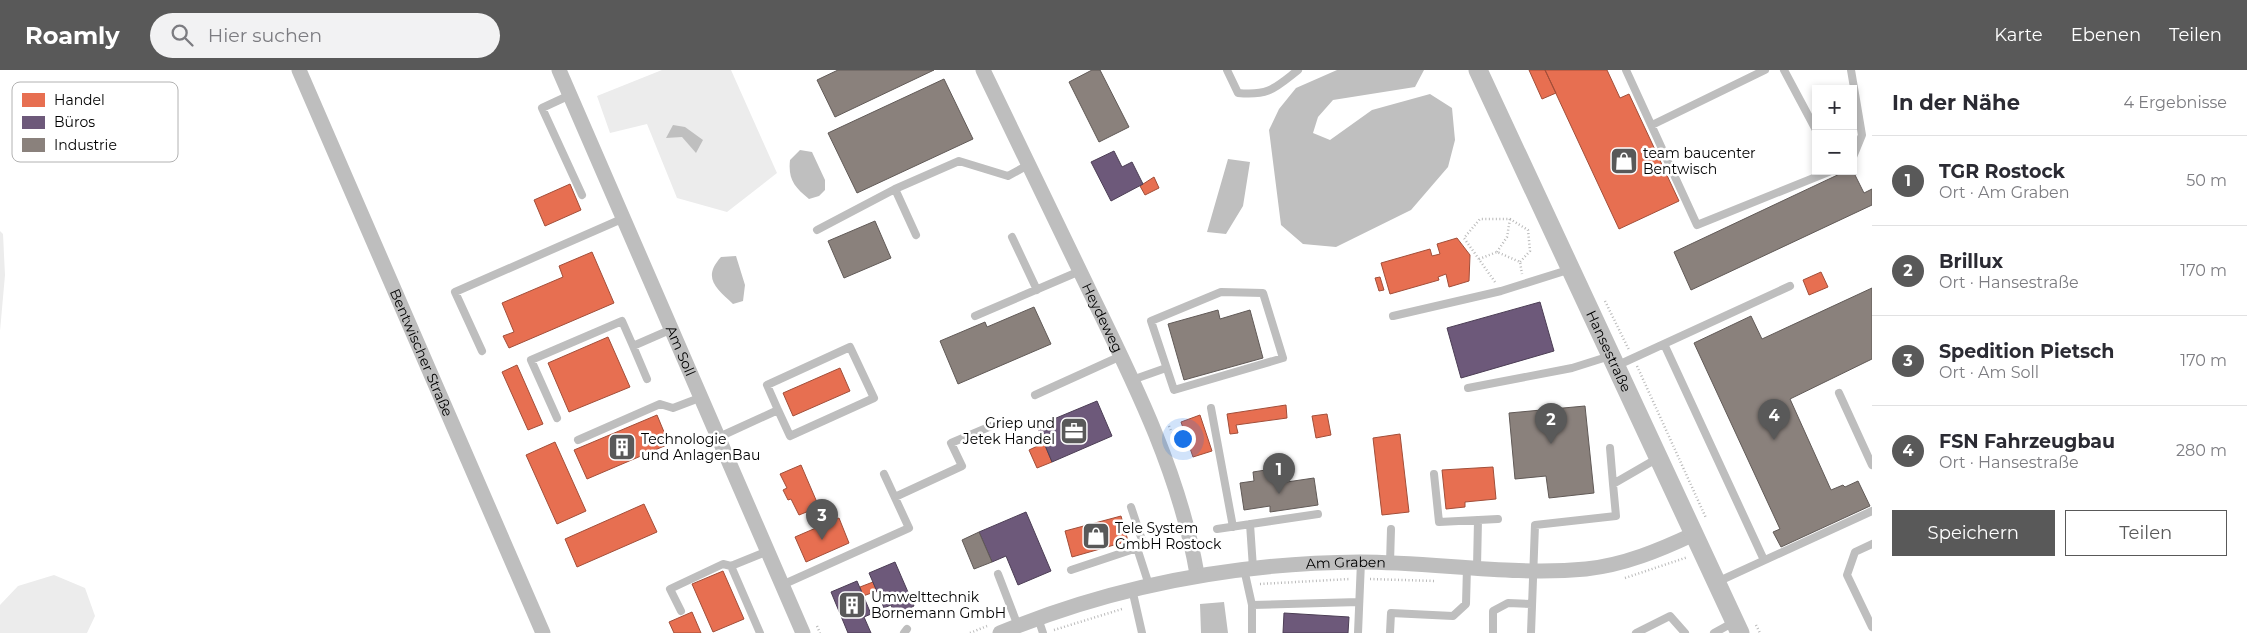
<!DOCTYPE html>
<html lang="de">
<meta charset="utf-8">
<style>
body{margin:0;font-family:Montserrat,sans-serif;background:#f2f2f3;color:#2b2b33}
.controls{position:absolute;right:15px;top:15px;display:grid;overflow:hidden;border-radius:0px;box-shadow:0 2px 8px #0003}
.controls button{width:45px;height:45px;display:grid;place-items:center;padding:0;border:0;border-bottom:1px solid #e1e1e2;background:#fff;color:#2b2b33;font:25px sans-serif}
.you{position:absolute;left:1182px;top:368px;width:18px;height:18px;margin:-12px;border:4px solid #fff;border-radius:50%;background:#1a73e8;box-shadow:0 0 0 8px #1a73e833}
.badge{display:grid;place-items:center;width:32px;height:32px;border-radius:50%;background:#595959;color:#fff;font-size:16px;font-weight:700}
.pin{position:absolute;translate:-50% -41px;filter:drop-shadow(0 1px 2px #0008)}
.pin::after{content:'';position:absolute;top:26px;width:18px;height:15px;background:inherit;clip-path:polygon(0 0,100% 0,50% 100%)}
.list{margin:0;padding:0;list-style:none}
h2{display:flex;justify-content:space-between;align-items:center;height:65px;margin:0;padding:0 20px;font-size:21px}
h2 small{font-size:16px;font-weight:400;color:#7c7c81}
.list li{display:grid;grid-template-columns:32px 1fr auto;gap:15px;align-items:center;box-sizing:border-box;height:90px;padding:0 20px;border-top:1px solid #e1e1e2}
.list b{display:block;font-size:19px;white-space:nowrap}
.list p{margin:0;font-size:16px;white-space:nowrap;color:#7c7c81}
.list em{font-size:16px;font-style:normal;color:#7c7c81}
.actions{display:flex;gap:10px;padding:15px 20px}
.actions a{flex:1;padding:11px 0;border:1px solid #595959;border-radius:0px;text-align:center;font-size:18px;color:#595959}
.actions .main{background:#595959;color:#fff}
.icon{flex:none;width:28px;height:28px;fill:none;stroke:currentColor;stroke-width:2;stroke-linecap:round;stroke-linejoin:round}
.map{position:relative;flex:none;width:1872px;height:563px;overflow:hidden}
header{display:flex;align-items:center;gap:30px;box-sizing:border-box;height:70px;padding:0 25px;background:#595959;color:#fff}
header strong{font-size:24px}
nav{display:flex;gap:28px;margin-inline-start:auto;font-size:18px}
.search{width:350px;height:45px;background:#f2f2f3;display:flex;align-items:center;gap:12px;box-sizing:border-box;padding:0 18px;border-radius:28px;color:#7c7c81;font-size:19px}
main{display:flex}
aside{flex:1;background:#fff}
.map>svg:first-child{display:block}
.green{fill:#ececec}
.water{fill:#bfbfbf}
.shops{fill:#e76f51;stroke:#a24e39}
.offices{fill:#6d597a;stroke:#4c3e55}
.industry{fill:#8a817c;stroke:#615a57}
.lines{fill:none;stroke-linecap:round;stroke-linejoin:round}
.path{stroke:#b9b9b9;stroke-width:2.5;stroke-dasharray:1 2.5;stroke-linecap:butt}
.service{stroke:#bebebe;stroke-width:8}
.minor{stroke:#bebebe;stroke-width:15}
.tertiary{stroke:#bebebe;stroke-width:19}
.labels{text-anchor:middle;stroke-width:5;stroke-linejoin:round;paint-order:stroke}
.poi-label{font-size:14px;fill:#000;stroke:#fff;text-anchor:start}
.street-label{font-size:14px;fill:#000;stroke:#fff}
.key{fill:#fff;stroke:#b2b2b2;stroke-width:1}
.key-label{font-size:14px;fill:#000}
</style>
<header>
<strong>Roamly</strong>
<div class="search"><svg class="icon" aria-label="search" viewBox="0 0 24 24"><circle cx="10" cy="10" r="6"/><path d="M15 15l6 6"/></svg>Hier suchen</div>
<nav><a>Karte</a><a>Ebenen</a><a>Teilen</a></nav>
</header>
<main>
<div class="map">
<svg width="1872" height="563" viewBox="0 0 1872 563">
<rect width="100%" height="100%" fill="#fff"/>
<!-- green -->
<path class="green" d="M662 0H731L777 103 727 142 677 128 647 54 610 63 597 26Z
M0 161 3 164 5 205 0 261Z
M54 505 85 518 95 546 87 563H0V535L18 516Z"/>
<!-- water -->
<path class="water" d="M1337 0H1424L1415 17 1333 30 1318 47 1313 63 1330 70 1372 40 1430 24 1452 38 1455 70 1448 97 1411 140 1336 177 1303 174 1281 155 1269 60 1279 39 1296 18Z
M673 55 685 57 703 70 696 83 682 67 666 68Z
M800 80 812 82 825 110V120L819 126 809 129C794 117 788 109 790 90Z
M1228 89 1250 92 1243 136 1226 164 1207 162Z
M736 186 745 215 743 231 733 234C716 218 702 208 721 187Z
M1224 532 1228 563H1201L1200 534Z"/>
<!-- shops -->
<path class="shops" d="M1529 0H1545L1556 23 1542 29Z
M1545 0H1607L1620 28 1629 24 1679 131 1619 159Z
M1154 107 1159 118 1145 125 1140 116Z
M570 114 581 140 545 156 534 130Z
M1457 168 1470 185 1469 211 1449 217 1446 204 1438 207 1439 210 1390 224 1381 193 1430 179 1432 186 1440 184 1437 174Z
M592 182 614 233 509 278 503 266 514 262 502 233 563 207 559 196Z
M1821 202 1828 217 1809 225 1803 210Z
M1380 207 1384 220 1379 221 1375 208Z
M608 267 630 317 569 342 548 293Z
M517 295 543 354 528 360 502 302Z
M840 298 850 321 793 346 783 323Z
M1286 335 1287 348 1236 355 1238 363 1230 364 1227 344Z
M1327 344 1331 365 1316 368 1312 346Z
M657 345 669 374 587 409 574 380Z
M1200 345 1212 381 1193 387 1181 352Z
M1400 364 1409 442 1382 445 1373 368Z
M555 372 586 441 557 454 526 385Z
M1044 373 1052 392 1037 398 1029 380Z
M801 395 819 437 799 445 791 429 788 430 783 420 787 418 780 404Z
M1493 397 1496 429 1465 432V437L1446 439 1442 400Z
M644 434 657 462 577 497 565 469Z
M1121 446 1128 471 1072 487 1065 461Z
M839 448 849 473 806 492 795 467Z
M723 501 744 549 713 562 692 514Z
M873 512 877 521 863 526 860 517Z
M692 542 701 563H674L669 552Z"/>
<!-- offices -->
<path class="offices" d="M1114 81 1122 97 1132 92 1143 114 1111 131 1091 92Z
M1540 232 1554 281 1461 308 1447 258Z
M1097 331 1112 366 1052 392 1037 356Z
M1026 442 1051 501 1018 515 1006 486 992 492 979 462Z
M895 492 914 536 895 545 891 535 884 538 869 503Z
M857 511 871 544 864 547 871 563H848L831 522Z
M1284 543 1349 547 1348 563H1283Z"/>
<!-- industry -->
<path class="industry" d="M838 0H934L835 47 817 10Z
M1092 0H1100L1129 57 1099 72 1069 12Z
M944 9 973 69 857 123 828 63Z
M1846 101H1853L1864 123 1872 119V135L1691 220 1674 182Z
M875 151 891 188 844 208 828 171Z
M1872 218V289L1790 329 1831 420 1843 415 1845 417 1858 411 1870 436 1781 477 1773 462 1780 459 1694 273 1751 246 1762 269Z
M1034 237 1051 274 958 314 940 271 985 252 987 257Z
M1218 240 1220 249 1250 240 1263 288 1184 310 1168 254Z
M1585 336 1594 423 1549 428 1546 406 1515 409 1509 343Z
M1278 398 1280 413 1314 408 1318 435 1270 442V436L1244 440 1240 413 1254 411 1253 402Z
M979 462 992 492 974 499 962 470Z"/>
<g class="lines">
<!-- path -->
<path class="path" d="M1497 182 1507 167 1510 149
M1479 189 1497 182 1520 192 1522 204
M1495 212 1464 168 1480 149H1510L1528 160 1530 181 1520 192
M1605 231 1629 280
M1637 296 1706 448
M1169 356 1177 374
M1625 508 1688 487
M1370 509 1435 511
M1260 514 1350 509
M1756 555 1760 563
M817 556 820 563
M1054 560 1122 539
M970 563 987 556"/>
<!-- service -->
<path class="service" d="M1227 0 1238 23C1269 26 1275 18 1298 0
M1626 0 1697 155 1831 101
M1784 0 1816 60
M1851 0 1862 65 1853 87
M570 25 542 38 582 125
M1652 55 1765 0
M817 160 895 119
M916 165 895 119 959 91 1008 106 1028 95
M1012 167 1037 220
M1221 222 1263 223 1283 288 1174 320 1151 251Z
M975 246 1080 201
M1393 246 1501 221 1571 199
M1664 274 1764 490
M633 276 647 309
M482 281 455 222 624 148
M1616 296 1790 216
M1132 310 1166 298
M1468 318 1572 298 1610 286
M1839 323 1872 395
M1035 325 1121 286
M1211 338 1233 457
M557 348 531 290 622 251 633 276 672 259
M719 367 778 340 790 366 874 328 850 277 767 315 778 340
M578 370 660 334 673 338 702 327
M1610 378 1613 414 1658 388
M1434 404 1439 452 1498 449
M895 427 962 396 951 373 996 354
M1131 437 1144 476 1137 478 1149 515
M1250 454 1253 498
M1217 459 1318 444
M1872 474 1855 482 1847 505 1872 557
M1390 493 1391 459
M1477 497 1478 450
M1244 499 1252 535V563
M1071 500 1137 478
M998 504 1018 556
M1717 512 1872 441
M782 515 909 458 884 404
M1132 519 1142 563
M1252 535 1359 532
M681 541 670 519 723 494 731 496
M1038 548 1043 563
M760 563 731 496 768 481
M904 563 907 559
M1358 563 1361 492
M1390 563 1391 543 1453 546 1466 534 1467 497
M1493 563V541L1508 533 1532 534
M1531 563 1535 455 1616 446 1613 414
M1636 563 1670 546 1685 563
M1714 563 1734 552"/>
<!-- minor -->
<g class="minor">
<path id="s1" d="M299 0 543 563"/>
<path id="s2" d="M559 0 803 563"/>
<path id="s3" d="M983 0C1018 74 1054 148 1090 222 1134 312 1180 404 1197 504"/>
<path id="s4" d="M1000 563C1116 515 1235 493 1360 492 1435 492 1512 506 1586 499 1624 495 1660 480 1694 464"/>
</g>
<!-- tertiary -->
<path class="tertiary" id="s5" d="M1478 0 1740 563"/>
</g>
<!-- icons -->
<defs>
<g id="shop-square" transform="scale(1.4375)"><rect x="-9" y="-9" width="18" height="18" rx="4" fill="#595959" stroke="#fff"/><path d="M-5-2.5h2.3a2.7 3.5 0 0 1 5.4 0H5L5.5 6h-11ZM-1.5-2.5h3a1.5 2.3 0 0 0-3 0Z" fill="#fff"/></g>
<g id="office-square" transform="scale(1.4375)"><rect x="-9" y="-9" width="18" height="18" rx="4" fill="#595959" stroke="#fff"/><path d="M-6-3h4V-5.5h4V-3h4V5H-6ZM-1-4.5V-3h2v-1.5ZM-6 0V1H6V0Z" fill="#fff"/></g>
<g id="building-square" transform="scale(1.4375)"><rect x="-9" y="-9" width="18" height="18" rx="4" fill="#595959" stroke="#fff"/><path d="M-4-6H4V6H1V3H-1V6H-4ZM-2.5-4.3h1.7v1.8h-1.7ZM.8-4.3h1.7v1.8H.8ZM-2.5-1h1.7V.8h-1.7ZM.8-1h1.7V.8H.8Z" fill="#fff"/></g>
</defs>
<g fill-rule="evenodd">
<use href="#shop-square" x="1624" y="91"/>
<use href="#office-square" x="1074" y="361"/>
<use href="#building-square" x="622" y="377"/>
<use href="#shop-square" x="1096" y="466"/>
<use href="#building-square" x="852" y="535"/>
</g>
<g class="labels">
<!-- poi labels -->
<g class="poi-label">
<text x="1643" y="88">team baucenter<tspan x="1643" dy="16">Bentwisch</tspan></text>
<text x="1055" y="358" text-anchor="end">Griep und<tspan x="1055" dy="16">Jetek Handel</tspan></text>
<text x="641" y="374">Technologie<tspan x="641" dy="16">und AnlagenBau</tspan></text>
<text x="1115" y="463">Tele System<tspan x="1115" dy="16">GmbH Rostock</tspan></text>
<text x="871" y="532">Umwelttechnik<tspan x="871" dy="16">Bornemann GmbH</tspan></text>
</g>
<!-- street labels -->
<g class="street-label">
<text dy="5" stroke="none"><textPath href="#s3" startOffset="275">Heydeweg</textPath></text>
<text dy="5" stroke="none"><textPath href="#s2" startOffset="306">Am Soll</textPath></text>
<text dy="5" stroke="none"><textPath href="#s5" startOffset="310">Hansestraße</textPath></text>
<text dy="5" stroke="none"><textPath href="#s1" startOffset="308">Bentwischer Straße</textPath></text>
<text dy="5" stroke="none"><textPath href="#s4" startOffset="355">Am Graben</textPath></text>
</g>
</g>
<!-- legend -->
<rect x="12" y="12" width="166" height="80" rx="8" class="key"/>
<rect x="22" y="23" width="23" height="14" fill="#e76f51"/>
<rect x="22" y="46" width="23" height="13" fill="#6d597a"/>
<rect x="22" y="68" width="23" height="14" fill="#8a817c"/>
<g class="key-label">
<text x="54" y="35">Handel</text>
<text x="54" y="57">Büros</text>
<text x="54" y="80">Industrie</text>
</g>
</svg>
<div class="controls">
<button>+</button>
<button>−</button>
</div>
<div class="you"></div>
<div class="pin badge" style="left:1279px;top:424px">1</div>
<div class="pin badge" style="left:1551px;top:374px">2</div>
<div class="pin badge" style="left:822px;top:470px">3</div>
<div class="pin badge" style="left:1774px;top:370px">4</div>
</div>
<aside>
<h2>In der Nähe<small>4 Ergebnisse</small></h2>
<ul class="list">
<li><span class="badge">1</span><div><b>TGR Rostock</b><p>Ort · Am Graben</p></div><em>50 m</em></li>
<li><span class="badge">2</span><div><b>Brillux</b><p>Ort · Hansestraße</p></div><em>170 m</em></li>
<li><span class="badge">3</span><div><b>Spedition Pietsch</b><p>Ort · Am Soll</p></div><em>170 m</em></li>
<li><span class="badge">4</span><div><b>FSN Fahrzeugbau</b><p>Ort · Hansestraße</p></div><em>280 m</em></li>
</ul>
<div class="actions"><a class="main">Speichern</a><a>Teilen</a></div>
</aside>
</main>
